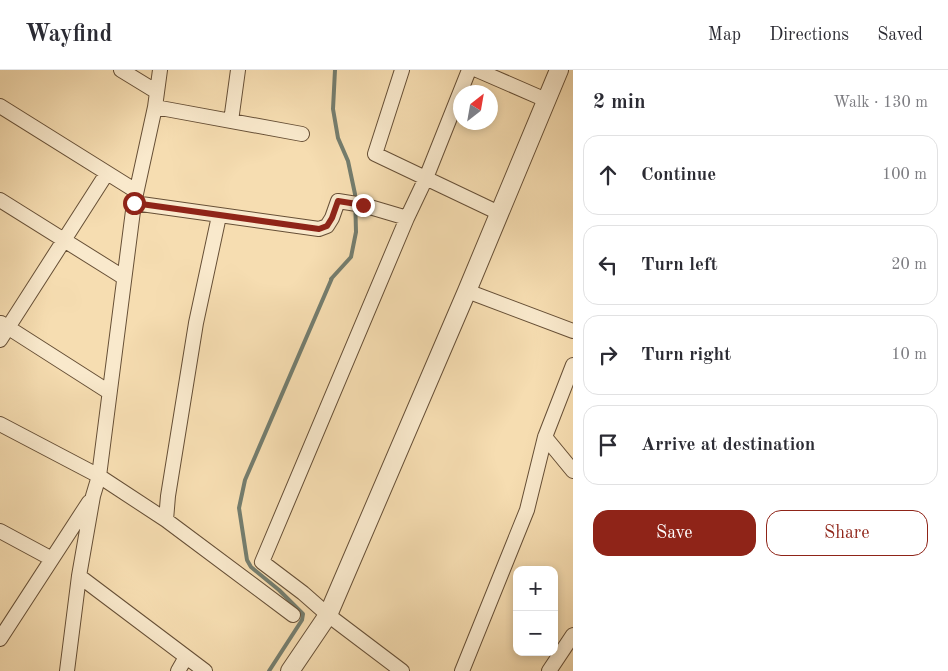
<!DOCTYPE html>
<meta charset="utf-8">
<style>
body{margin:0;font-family:"Old Standard TT",serif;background:#f2f2f3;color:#2b2b33}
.controls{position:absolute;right:15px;bottom:15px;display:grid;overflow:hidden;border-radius:10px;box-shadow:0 2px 8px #0003}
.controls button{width:45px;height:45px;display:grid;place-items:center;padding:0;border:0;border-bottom:1px solid #e1e1e2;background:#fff;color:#2b2b33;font:25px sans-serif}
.compass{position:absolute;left:453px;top:15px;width:45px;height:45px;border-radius:50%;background:#fff;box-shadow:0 2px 8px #0003;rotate:31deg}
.stop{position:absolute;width:15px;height:15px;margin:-11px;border:4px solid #8f2418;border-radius:50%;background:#fff}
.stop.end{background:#8f2418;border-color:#fff;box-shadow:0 1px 5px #0008}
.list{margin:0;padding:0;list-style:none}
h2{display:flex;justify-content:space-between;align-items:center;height:65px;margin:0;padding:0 20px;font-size:21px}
h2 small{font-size:16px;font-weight:400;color:#7c7c81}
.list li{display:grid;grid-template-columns:32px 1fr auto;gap:15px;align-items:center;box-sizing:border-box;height:80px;margin:0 10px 10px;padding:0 10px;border:1px solid #e1e1e2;border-radius:15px}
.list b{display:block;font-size:19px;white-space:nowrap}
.list em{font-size:16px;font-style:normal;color:#7c7c81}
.actions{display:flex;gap:10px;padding:15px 20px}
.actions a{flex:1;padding:11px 0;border:1px solid #8f2418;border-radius:15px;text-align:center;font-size:18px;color:#8f2418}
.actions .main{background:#8f2418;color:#fff}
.icon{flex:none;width:28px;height:28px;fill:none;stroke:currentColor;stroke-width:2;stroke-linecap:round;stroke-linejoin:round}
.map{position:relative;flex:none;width:573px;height:601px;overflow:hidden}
header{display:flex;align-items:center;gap:30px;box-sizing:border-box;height:70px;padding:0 25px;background:#fff;border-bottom:1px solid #e1e1e2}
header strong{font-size:24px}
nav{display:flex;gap:28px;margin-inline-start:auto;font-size:18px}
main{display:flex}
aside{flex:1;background:#fff}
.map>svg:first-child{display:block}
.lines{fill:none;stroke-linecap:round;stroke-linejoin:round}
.stream{stroke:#747d6e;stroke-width:4}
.minor-casing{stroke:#664f36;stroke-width:16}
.tertiary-casing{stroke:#664f36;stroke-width:20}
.minor{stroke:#f9e9cc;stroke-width:14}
.tertiary{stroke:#f9e9cc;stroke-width:18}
.route{stroke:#8f2418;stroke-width:6}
</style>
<header>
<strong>Wayfind</strong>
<nav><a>Map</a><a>Directions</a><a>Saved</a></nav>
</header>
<main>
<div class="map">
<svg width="573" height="601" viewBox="0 0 573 601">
<rect width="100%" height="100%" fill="#f6ddb1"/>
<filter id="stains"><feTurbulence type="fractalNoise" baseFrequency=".004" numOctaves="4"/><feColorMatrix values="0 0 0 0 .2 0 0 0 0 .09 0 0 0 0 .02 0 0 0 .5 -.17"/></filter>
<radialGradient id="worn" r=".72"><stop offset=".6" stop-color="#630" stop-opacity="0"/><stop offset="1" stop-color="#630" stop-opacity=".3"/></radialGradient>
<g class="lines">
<!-- stream -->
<path class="stream" d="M331 209 351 187 356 162 355 124 348 91 338 68 333 39 335 0
M269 601 302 550 303 544 279 520 251 497 247 490 239 438 245 410 332 208"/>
<!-- minor casing -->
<g class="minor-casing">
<path id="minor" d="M121 0 157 22
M402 0 375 84 499 143
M477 0 546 30
M0 36 136 121
M155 37 302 64
M231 51 238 0
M0 130 123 207
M134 133 319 159 327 156 332 148 338 131 363 135 407 148
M467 221 573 261
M1 253 109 322
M0 270 107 103
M0 354 99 406 166 450 293 545
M545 367 573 401
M166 450 168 426 196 253 219 146
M0 461 52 489
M79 506 205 601
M0 569 89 432
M67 601 79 506 93 426 99 406 134 133 155 37 160 0
M178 601 186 587
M402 601 328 545 303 523 262 492 407 148 426 108 469 0
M462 601 527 440 545 367 573 295
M549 601 573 565"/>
</g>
<!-- tertiary casing -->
<g class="tertiary-casing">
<path id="tertiary" d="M290 601 328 545 467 221 559 0"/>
</g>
<!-- minor -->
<use href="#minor" class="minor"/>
<!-- tertiary -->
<use href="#tertiary" class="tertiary"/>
</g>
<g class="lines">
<!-- route -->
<path class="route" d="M134 133 319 159 327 156 332 148 338 131 363 135"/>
</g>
<rect width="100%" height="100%" filter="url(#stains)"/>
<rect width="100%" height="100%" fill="url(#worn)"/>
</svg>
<div class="controls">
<button>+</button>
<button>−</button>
</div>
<svg class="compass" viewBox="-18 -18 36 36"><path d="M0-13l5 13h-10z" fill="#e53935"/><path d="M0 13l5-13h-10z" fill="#7c7c81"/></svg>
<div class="stop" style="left:134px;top:133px"></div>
<div class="stop end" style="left:363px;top:135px"></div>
</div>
<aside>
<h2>2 min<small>Walk · 130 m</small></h2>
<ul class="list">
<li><svg class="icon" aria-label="ahead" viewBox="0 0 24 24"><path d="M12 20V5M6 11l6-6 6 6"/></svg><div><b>Continue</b></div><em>100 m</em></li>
<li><svg class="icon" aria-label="left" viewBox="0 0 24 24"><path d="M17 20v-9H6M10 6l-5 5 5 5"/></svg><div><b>Turn left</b></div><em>20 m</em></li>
<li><svg class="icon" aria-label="right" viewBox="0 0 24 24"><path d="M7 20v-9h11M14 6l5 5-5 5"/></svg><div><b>Turn right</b></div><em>10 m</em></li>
<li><svg class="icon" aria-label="arrive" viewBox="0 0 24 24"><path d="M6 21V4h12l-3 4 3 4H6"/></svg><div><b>Arrive at destination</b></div></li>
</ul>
<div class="actions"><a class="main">Save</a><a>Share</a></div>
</aside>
</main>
